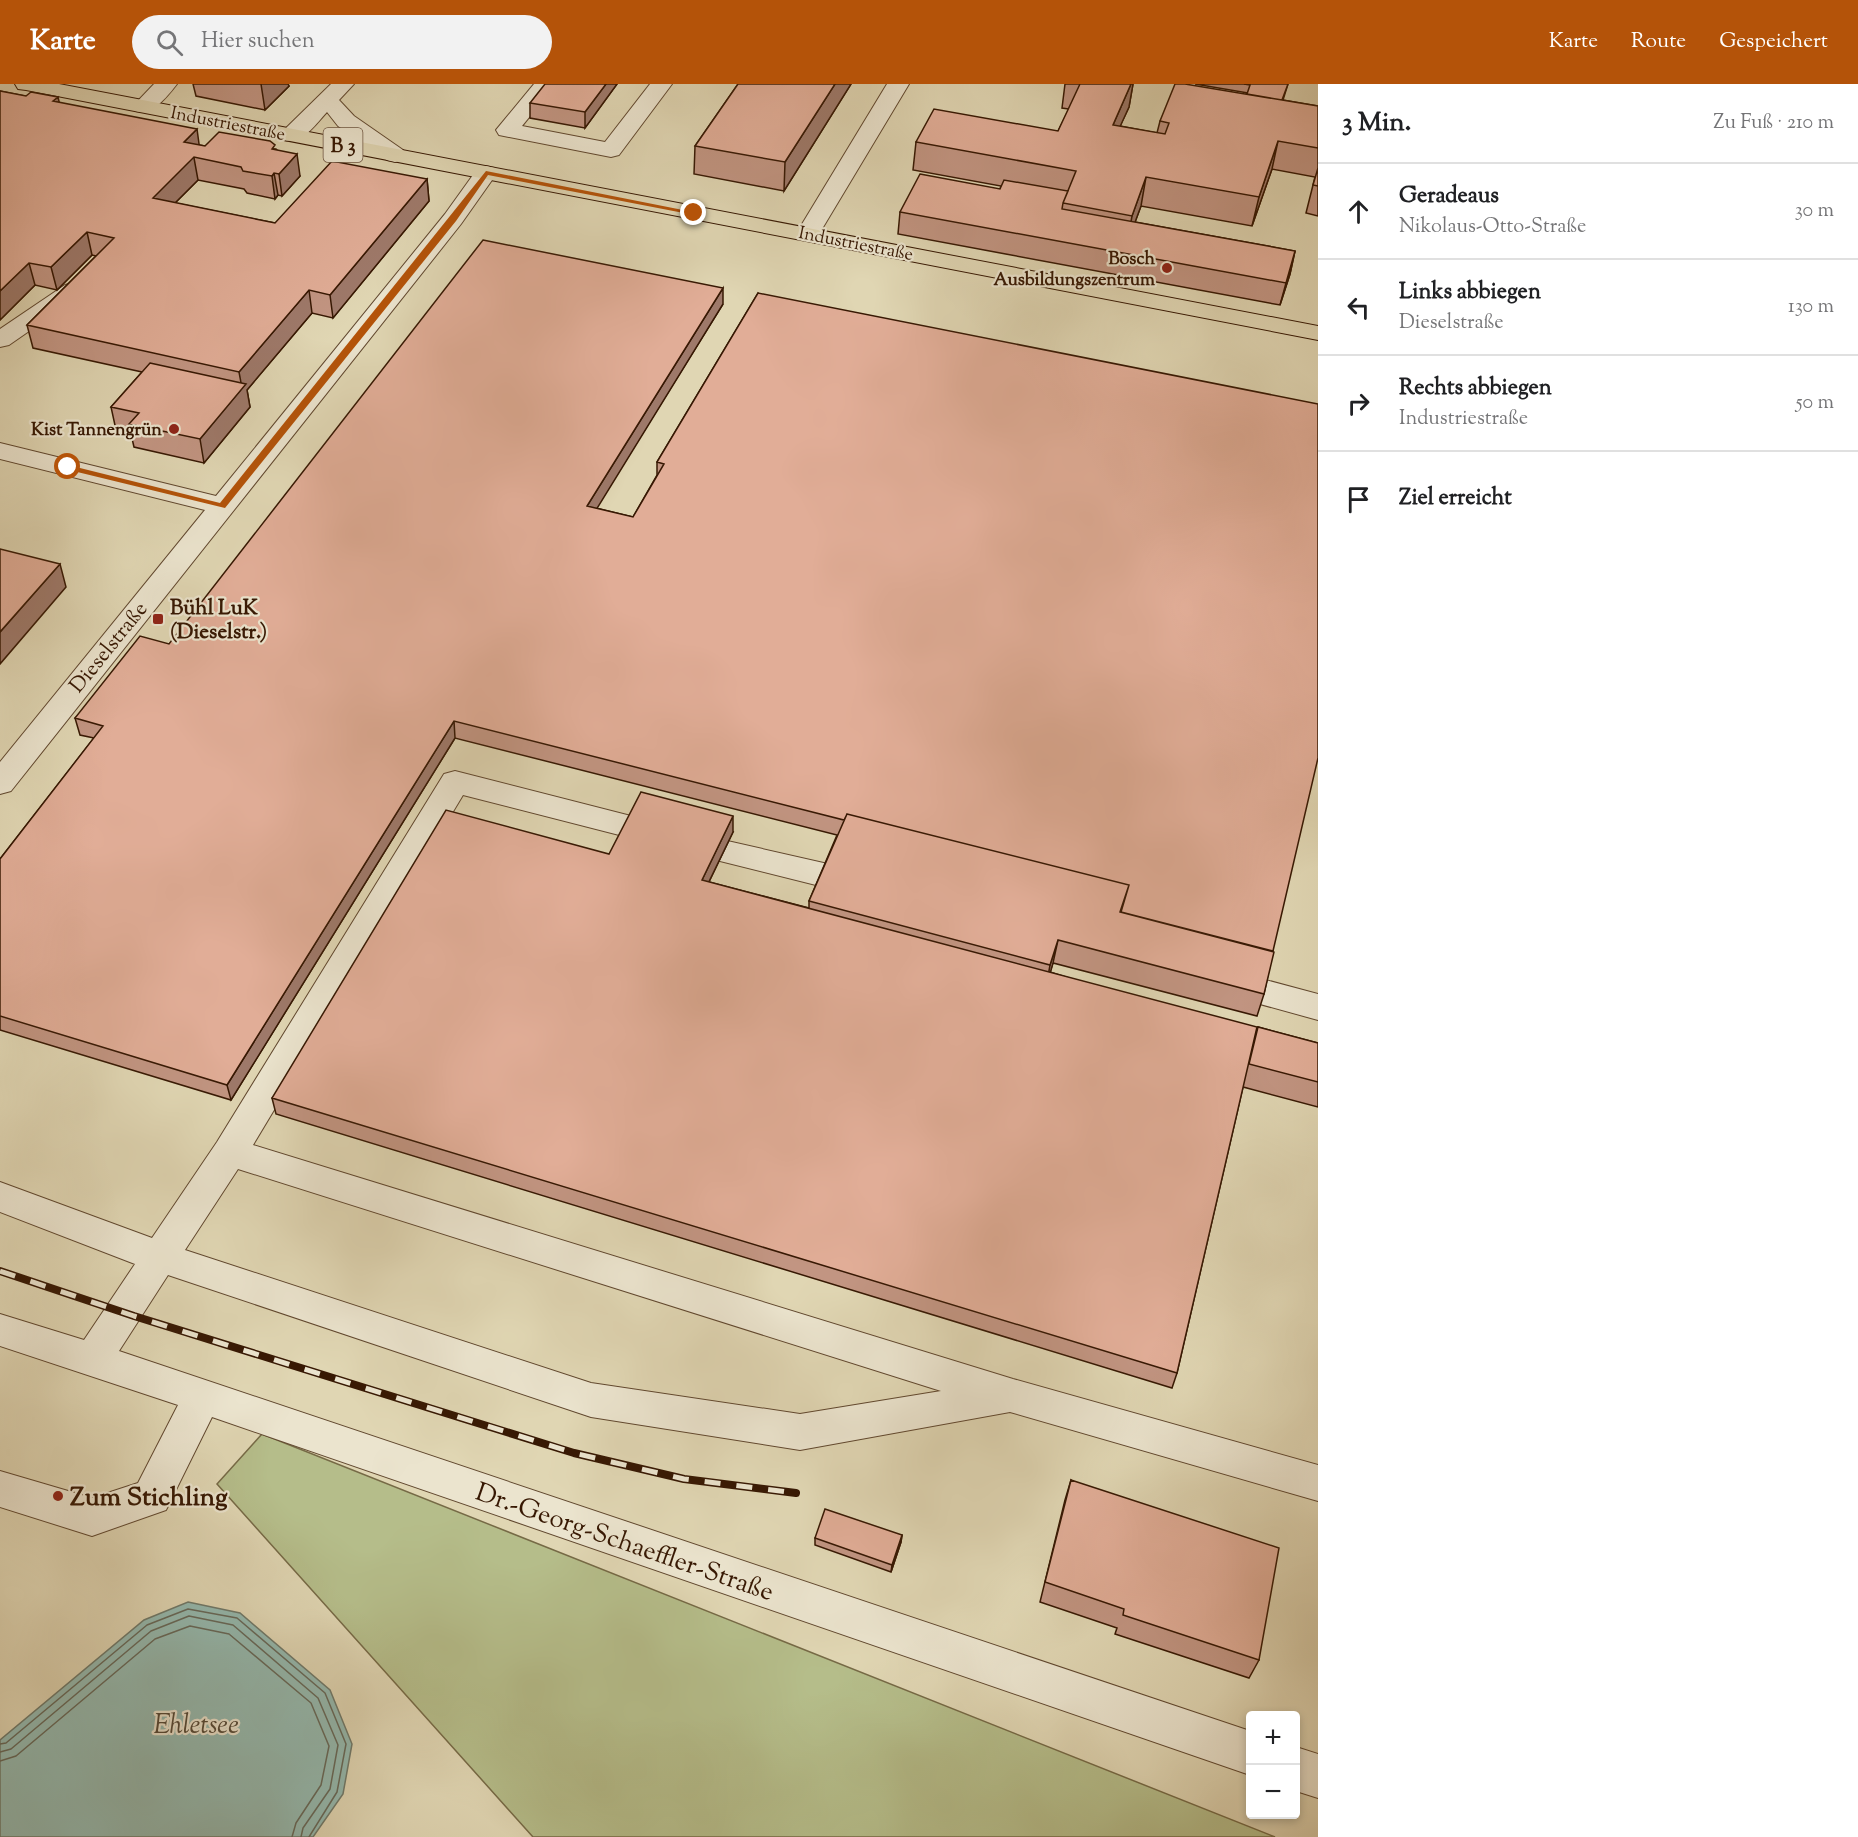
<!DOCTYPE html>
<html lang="de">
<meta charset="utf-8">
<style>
body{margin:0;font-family:"Sorts Mill Goudy",serif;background:#f2f2f2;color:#202124}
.controls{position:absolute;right:18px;bottom:18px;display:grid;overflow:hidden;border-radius:6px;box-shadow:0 3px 9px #0003}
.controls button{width:54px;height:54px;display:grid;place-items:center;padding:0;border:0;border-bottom:2px solid #e0e0e0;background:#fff;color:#202124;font:30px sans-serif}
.stop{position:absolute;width:18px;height:18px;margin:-14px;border:4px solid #b45309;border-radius:50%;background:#fff}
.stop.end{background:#b45309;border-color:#fff;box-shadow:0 2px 6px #0008}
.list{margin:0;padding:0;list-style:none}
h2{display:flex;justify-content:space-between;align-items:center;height:78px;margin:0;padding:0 24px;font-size:26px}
h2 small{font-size:20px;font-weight:400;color:#757577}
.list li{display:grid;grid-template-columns:39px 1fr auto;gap:18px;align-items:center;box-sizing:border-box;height:96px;padding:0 24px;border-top:2px solid #e0e0e0}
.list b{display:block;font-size:22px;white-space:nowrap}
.list p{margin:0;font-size:20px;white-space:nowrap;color:#757577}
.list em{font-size:20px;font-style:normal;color:#757577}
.icon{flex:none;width:33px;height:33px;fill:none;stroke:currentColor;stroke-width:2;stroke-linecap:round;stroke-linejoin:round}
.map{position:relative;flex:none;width:1318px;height:1753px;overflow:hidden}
header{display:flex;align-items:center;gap:36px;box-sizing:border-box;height:84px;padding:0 30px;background:#b45309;color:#fff}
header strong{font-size:28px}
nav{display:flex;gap:33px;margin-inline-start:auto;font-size:21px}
.search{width:420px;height:54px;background:#f2f2f2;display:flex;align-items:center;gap:15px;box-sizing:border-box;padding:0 21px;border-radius:33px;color:#757577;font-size:22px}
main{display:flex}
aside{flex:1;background:#fff}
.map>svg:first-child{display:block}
.green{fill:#b5bd8a;stroke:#766a46;stroke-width:1.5}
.water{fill:#94b9af;stroke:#6f796a;stroke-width:1.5}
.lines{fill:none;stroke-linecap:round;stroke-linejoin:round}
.shore{stroke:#666859;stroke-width:1.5}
.minor-casing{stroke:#61482f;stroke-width:2}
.major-casing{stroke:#371803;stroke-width:2}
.minor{fill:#ebe4ce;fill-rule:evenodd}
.major{fill:#e0d6b3;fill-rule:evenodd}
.rail-casing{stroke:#371803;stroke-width:8}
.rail{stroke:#ebe4ce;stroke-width:5;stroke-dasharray:16;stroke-linecap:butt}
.wall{fill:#c29582;stroke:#371803;stroke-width:1.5}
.shaded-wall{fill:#9e796a;stroke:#371803;stroke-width:1.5}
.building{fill:#e1ad97;stroke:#371803;stroke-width:1.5}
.route{fill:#b45309}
.poi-dot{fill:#8f2418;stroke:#ebe4ce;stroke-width:2}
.labels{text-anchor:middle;stroke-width:4.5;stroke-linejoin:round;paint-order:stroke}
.far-street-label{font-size:18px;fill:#371803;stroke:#ebe4ce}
.far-poi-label{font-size:18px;font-weight:bold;fill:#371803;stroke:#ebe4ce;text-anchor:end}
.shield{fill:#ebe4ce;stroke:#6d5540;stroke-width:1.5}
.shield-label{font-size:20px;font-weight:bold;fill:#371803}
.poi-label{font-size:21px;font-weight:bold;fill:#371803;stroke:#ebe4ce;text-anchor:start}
.street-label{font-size:21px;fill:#371803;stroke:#ebe4ce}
.near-poi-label{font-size:26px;font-weight:bold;fill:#371803;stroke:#ebe4ce;text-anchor:start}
.near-street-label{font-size:26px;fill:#371803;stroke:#ebe4ce}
.near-water-label{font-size:27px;font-style:italic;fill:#534837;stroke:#ebe4ce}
</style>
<header>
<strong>Karte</strong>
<div class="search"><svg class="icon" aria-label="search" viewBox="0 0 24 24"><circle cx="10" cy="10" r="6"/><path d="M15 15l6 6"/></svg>Hier suchen</div>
<nav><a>Karte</a><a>Route</a><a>Gespeichert</a></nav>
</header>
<main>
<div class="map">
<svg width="1318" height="1753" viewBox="0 0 1318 1753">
<rect width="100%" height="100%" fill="#e0d6b3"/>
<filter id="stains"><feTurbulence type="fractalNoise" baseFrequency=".00333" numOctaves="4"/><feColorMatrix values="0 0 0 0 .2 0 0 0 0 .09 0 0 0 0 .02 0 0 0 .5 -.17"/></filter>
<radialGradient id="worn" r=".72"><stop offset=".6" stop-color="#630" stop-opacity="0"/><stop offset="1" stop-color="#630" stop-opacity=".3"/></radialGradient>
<!-- green -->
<path class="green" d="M262 1350 1275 1753H533L217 1400Z"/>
<!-- water -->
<path class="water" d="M188 1518 240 1529 330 1606 352 1660 343 1710 313 1753H0V1656L144 1536Z"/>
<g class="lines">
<!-- shore -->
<path class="shore" d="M0 1660 6 1659 147 1541 188 1525 237 1534 325 1609 346 1660 337 1708 309 1753
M0 1668 11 1665 151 1547 189 1532 233 1541 318 1614 338 1661 330 1705 303 1744 301 1753
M0 1677 16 1672 155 1555 190 1542 229 1550 311 1619 329 1662 321 1701 296 1739 292 1753"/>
<!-- minor casing -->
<g class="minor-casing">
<path id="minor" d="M154 0H177C167 13 153 31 136 27L133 22Z
M331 0H354L339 16 354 32 403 66 406 71 403 76 395 78 387 76 338 42 327 28C315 41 303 60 284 56L281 51 284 46Z
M534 0H556L522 42 605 58 650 0H672L619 71 611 73 499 51 496 46Z
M887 0H909L816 155 808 157 800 155 796 150Z
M486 82 494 84 497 89 461 140 11 707 0 710V678L205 426 0 375V359L216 412 445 130 478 84Z
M73 199 81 201 85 206 81 211 9 261 0 263V245L65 201Z
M455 687 631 732 642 735 647 743 642 751 631 754 463 711 253 1061 1013 1295 1318 1381V1417L1010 1328 800 1366 591 1333 168 1191 119 1267 1250 1647V1691L212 1333 166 1426 92 1452 0 1423V1387L92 1414 138 1399 178 1321 0 1262V1230L84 1256 135 1180 0 1128V1098L152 1154 217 1058 444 690ZM238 1085 941 1307 800 1330 591 1299 185 1166Z
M723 756 828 780 839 784 844 792 839 800 828 804 712 775 707 767 712 759Z
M1221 884 1318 910V936L1209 906 1204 897 1209 888Z
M1296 1663 1318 1670V1714L1296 1707Z"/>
</g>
<!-- major casing -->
<g class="major-casing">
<path id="major" d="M15 0H59L1318 242V256L26 6 18 5Z"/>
</g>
<!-- minor -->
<use href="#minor" class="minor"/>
<!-- major -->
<use href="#major" class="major"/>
<!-- rail casing -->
<g class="rail-casing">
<path id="rail" d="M0 1187 134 1232 574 1369 684 1395 796 1409"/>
</g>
<!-- rail -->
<use href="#rail" class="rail"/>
</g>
<!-- wall -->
<path class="wall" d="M193 0H288L289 2 265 26 196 12Z
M617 0 585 44 530 34V19Z
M738 0H851L784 107 694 90 695 62Z
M1065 0H1133L1129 23 1120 42 1157 49 1160 37 1247 10 1248 9 1195 0H1288L1283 16 1318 22V132L1306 129 1315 93 1272 85 1252 142 1141 122 1135 138 1295 167 1290 190 1280 221 898 150 900 128 1000 105 1001 102 913 86 916 58 1058 47 1069 25 1062 24Z
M0 7 60 19 199 61 205 62 276 65 300 92 282 112 278 111 275 115 247 109 244 105 198 96 175 119 275 139 427 95 429 117 333 234 312 229 247 306 250 323 204 379 134 363 131 350 116 346 111 323 142 288 33 264 27 241 96 172 92 171 57 206 35 201 0 236Z
M758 209 1273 867 1264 910 1257 932 1053 879 1050 888 1255 952 1258 943 1318 959V1023L1243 1003 1177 1289 1172 1304 276 1030 272 1014 609 770 733 748 709 798 809 824V817L837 751 455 654 231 1016 0 946V775L94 654 80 651 75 634 169 560 723 220 596 424 633 433 657 391V378Z
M1071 1396 1259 1576 1249 1594 1115 1550 1117 1544 1040 1518 1065 1416Z
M902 1451 901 1458 891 1488 815 1461V1454Z"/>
<!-- shaded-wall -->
<path class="shaded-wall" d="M261 0H288L289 2 265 26Z
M606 0H617L585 44V28Z
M835 0H851L784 107 785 78Z
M1131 0H1133L1129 23 1108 69 1113 41Z
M58 13 63 35 53 17Z
M197 45 200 67 194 74 198 96 157 137 153 114 184 58Z
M1278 57 1272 85 1252 142 1259 113Z
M297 70 300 92 282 112 279 90Z
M274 89 278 111 275 115 272 92Z
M1146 93 1141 122 1127 160 1132 132Z
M427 95 429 117 333 234 330 211Z
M87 148 92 171 57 206 51 183Z
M1295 167 1290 190 1280 221 1286 199Z
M29 179 35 201 0 236V207Z
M723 204V220L588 439 587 422Z
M309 206 312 229 247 306 250 323 204 379 200 355 242 304 239 288Z
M60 480 66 503 0 580V548Z
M454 637 455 654 231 1016 227 1001Z
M733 732V748L702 812V796Z
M1058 856 1053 879 1046 904 1050 881Z
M902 1451 901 1458 891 1488 892 1481Z"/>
<!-- building -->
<path class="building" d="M545 0H606L585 28 530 19Z
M738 0H835L785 78 695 62Z
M1080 0H1131L1113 41 1165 50 1169 39 1160 37 1175 0H1185L1318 22V64L1278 57 1259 113 1146 93 1132 132 1063 119 1076 87 916 58 934 25 1058 47Z
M1244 0H1288L1282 16 1247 10 1250 1Z
M0 7 26 12 31 8 58 13 53 17 197 45 184 58 205 62 219 48 270 57 275 61 272 65 297 70 279 90 274 89 272 92 243 87 241 83 194 73 153 114 275 139 332 77 427 95 330 211 309 206 239 288 27 241 114 154 87 148 51 183 29 179 0 207Z
M1318 84V102L1313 101Z
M920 90 1000 105 1004 96 1068 107 1063 119 1062 125 1295 167 1286 199 900 128Z
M483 156 723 204 587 422 633 433 664 380 657 378 758 209 1318 320V674L1273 867 1121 828 1129 801 847 730 844 736 454 637 227 1001 0 932V775L103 642 75 634 140 552 169 560Z
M150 279 246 300 200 355 129 340 139 329 111 323Z
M0 465 60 480 0 548Z
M641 708 733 732 702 796 1257 943 1177 1289 272 1014 446 726 609 770Z
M847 730 1129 801 1120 828 1274 868 1264 910 1058 856 1050 881 809 817Z
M1258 943 1318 959V998L1249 980Z
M1071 1396 1279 1464 1259 1576 1123 1531 1124 1525 1045 1498Z
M825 1425 902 1451 892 1481 815 1454Z"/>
<!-- route -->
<path class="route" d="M486 87 698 129 694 131 488 91 456 137 225 424 65 385 64 383 68 381 220 419Z"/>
<!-- markers -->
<g class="poi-dot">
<circle cx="1167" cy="184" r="6"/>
<circle cx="174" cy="345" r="6"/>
<rect x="152" y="529" width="12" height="12" rx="3"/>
<circle cx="58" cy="1412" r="6"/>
</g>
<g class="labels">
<!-- far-street labels -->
<g class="far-street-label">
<text transform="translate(228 39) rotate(11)" y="6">Industriestraße</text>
<text transform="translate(856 159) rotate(11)" y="6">Industriestraße</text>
</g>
<!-- far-poi labels -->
<g class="far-poi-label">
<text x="1155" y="180">Bosch<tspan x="1155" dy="21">Ausbildungszentrum</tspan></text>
<text x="162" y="351">Kist Tannengrün</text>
</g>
<!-- shield labels -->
<rect class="shield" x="323.5" y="44" width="39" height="34" rx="4.5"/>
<g class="shield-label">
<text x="343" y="68">B 3</text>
</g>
<!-- poi labels -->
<g class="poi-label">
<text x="170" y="530">Bühl LuK<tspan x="170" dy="24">(Dieselstr.)</tspan></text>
</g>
<!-- street labels -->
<g class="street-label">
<text transform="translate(108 563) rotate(-51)" y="7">Dieselstraße</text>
</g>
<!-- near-poi labels -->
<g class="near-poi-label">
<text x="70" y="1421">Zum Stichling</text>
</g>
<!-- near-street labels -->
<g class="near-street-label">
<text transform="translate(625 1457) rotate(19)" y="9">Dr.-Georg-Schaeffler-Straße</text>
</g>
<!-- near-water labels -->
<g class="near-water-label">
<text x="196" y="1649">Ehletsee</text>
</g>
</g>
<rect width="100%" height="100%" filter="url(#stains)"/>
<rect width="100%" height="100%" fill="url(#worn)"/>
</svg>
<div class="controls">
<button>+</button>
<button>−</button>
</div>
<div class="stop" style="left:68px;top:383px"></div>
<div class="stop end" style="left:694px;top:129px"></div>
</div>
<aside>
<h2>3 Min.<small>Zu Fuß · 210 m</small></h2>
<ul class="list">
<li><svg class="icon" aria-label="ahead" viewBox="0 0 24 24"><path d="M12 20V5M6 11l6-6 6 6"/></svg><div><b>Geradeaus</b><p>Nikolaus-Otto-Straße</p></div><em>30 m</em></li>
<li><svg class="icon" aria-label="left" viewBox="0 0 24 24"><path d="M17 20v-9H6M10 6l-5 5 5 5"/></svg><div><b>Links abbiegen</b><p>Dieselstraße</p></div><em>130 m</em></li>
<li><svg class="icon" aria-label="right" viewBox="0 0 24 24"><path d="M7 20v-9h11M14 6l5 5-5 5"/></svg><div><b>Rechts abbiegen</b><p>Industriestraße</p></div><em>50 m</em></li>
<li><svg class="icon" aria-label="arrive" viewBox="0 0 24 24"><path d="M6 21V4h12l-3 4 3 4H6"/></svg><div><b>Ziel erreicht</b></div></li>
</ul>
</aside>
</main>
